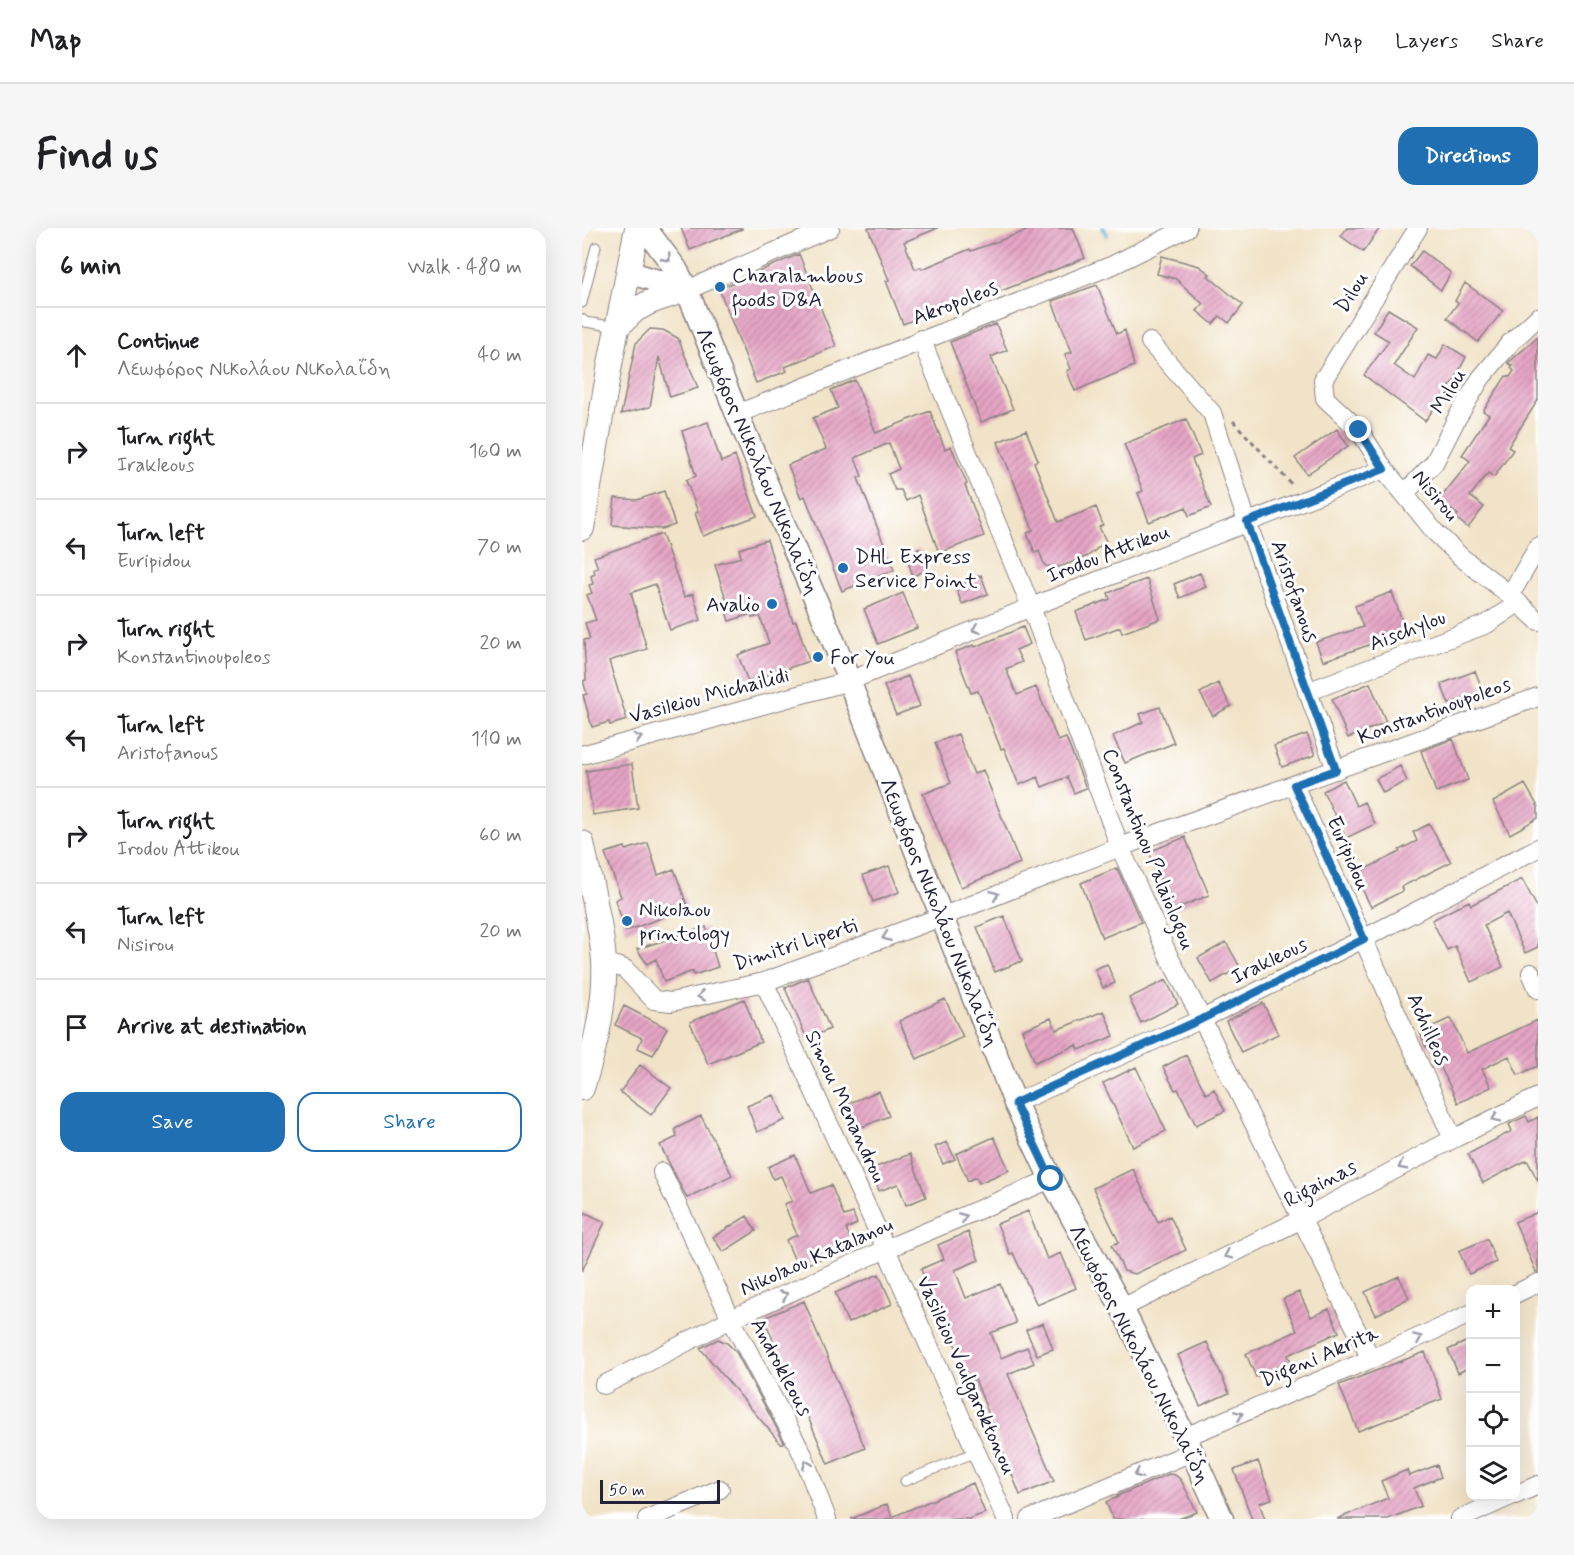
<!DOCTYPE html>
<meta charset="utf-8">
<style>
body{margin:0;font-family:Mynerve,sans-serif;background:#f6f6f6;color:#202124}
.controls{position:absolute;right:18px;bottom:18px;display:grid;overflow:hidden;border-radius:12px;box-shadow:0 6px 24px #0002}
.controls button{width:54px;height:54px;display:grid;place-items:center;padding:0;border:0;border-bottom:2px solid #e0e0e0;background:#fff;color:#202124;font:30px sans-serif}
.scale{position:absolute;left:18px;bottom:15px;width:120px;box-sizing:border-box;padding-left:6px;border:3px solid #22223b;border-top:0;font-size:16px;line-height:21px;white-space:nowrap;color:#22223b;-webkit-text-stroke:4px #fff;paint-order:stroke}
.stop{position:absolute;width:18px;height:18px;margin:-14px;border:4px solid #1f6fb2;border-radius:50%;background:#fff}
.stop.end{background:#1f6fb2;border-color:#fff;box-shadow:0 2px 6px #0008}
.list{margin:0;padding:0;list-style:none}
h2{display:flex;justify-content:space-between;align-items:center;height:78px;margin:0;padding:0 24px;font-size:26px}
h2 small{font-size:20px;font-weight:400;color:#757577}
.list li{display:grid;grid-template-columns:39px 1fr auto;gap:18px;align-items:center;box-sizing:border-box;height:96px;padding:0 24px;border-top:2px solid #e0e0e0}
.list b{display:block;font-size:22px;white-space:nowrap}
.list p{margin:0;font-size:20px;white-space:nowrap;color:#757577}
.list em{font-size:20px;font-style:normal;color:#757577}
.actions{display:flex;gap:12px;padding:18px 24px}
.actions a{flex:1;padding:14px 0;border:2px solid #1f6fb2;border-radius:18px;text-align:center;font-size:21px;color:#1f6fb2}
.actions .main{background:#1f6fb2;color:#fff}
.icon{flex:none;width:33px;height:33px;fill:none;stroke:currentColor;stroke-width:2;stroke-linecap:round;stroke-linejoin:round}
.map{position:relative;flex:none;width:956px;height:1291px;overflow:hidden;border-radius:18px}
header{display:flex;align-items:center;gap:36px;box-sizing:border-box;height:84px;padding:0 30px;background:#fff;border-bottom:2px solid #e0e0e0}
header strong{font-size:28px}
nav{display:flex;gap:33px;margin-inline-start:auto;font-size:21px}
.intro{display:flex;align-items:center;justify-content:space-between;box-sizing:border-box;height:144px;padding:0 36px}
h1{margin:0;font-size:42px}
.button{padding:15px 27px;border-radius:18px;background:#1f6fb2;color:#fff;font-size:21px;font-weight:700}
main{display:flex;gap:36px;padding:0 36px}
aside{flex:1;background:#fff;border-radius:18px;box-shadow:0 6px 24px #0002}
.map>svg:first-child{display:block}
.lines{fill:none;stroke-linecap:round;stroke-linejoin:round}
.stream{stroke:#5fb1da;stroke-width:4.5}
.building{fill:url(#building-hatch)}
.service-casing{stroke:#8a8281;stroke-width:11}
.minor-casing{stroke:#8a8281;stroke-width:20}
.tertiary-casing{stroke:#8a8281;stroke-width:25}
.secondary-casing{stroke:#8a8281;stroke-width:26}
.path{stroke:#8a8281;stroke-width:3;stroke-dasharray:4.5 4.5;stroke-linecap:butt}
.service{stroke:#fff;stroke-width:9}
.minor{stroke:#fff;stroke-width:18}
.tertiary{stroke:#fff;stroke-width:22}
.secondary{stroke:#fff;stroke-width:24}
.oneway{stroke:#9c9ca7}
.route{stroke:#1f6fb2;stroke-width:8}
.poi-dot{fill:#1f6fb2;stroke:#fff;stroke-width:2}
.labels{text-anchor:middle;stroke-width:6;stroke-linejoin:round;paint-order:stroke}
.poi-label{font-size:21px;fill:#22223b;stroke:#fff;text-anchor:start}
.street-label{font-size:21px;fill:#22223b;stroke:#fff}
</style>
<header>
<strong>Map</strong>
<nav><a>Map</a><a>Layers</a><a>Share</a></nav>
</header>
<div class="intro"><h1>Find us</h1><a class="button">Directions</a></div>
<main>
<aside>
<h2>6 min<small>Walk · 480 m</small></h2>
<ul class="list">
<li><svg class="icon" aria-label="ahead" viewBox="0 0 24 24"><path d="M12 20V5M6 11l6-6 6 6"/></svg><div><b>Continue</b><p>Λεωφόρος Νικολάου Νικολαΐδη</p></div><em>40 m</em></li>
<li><svg class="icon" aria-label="right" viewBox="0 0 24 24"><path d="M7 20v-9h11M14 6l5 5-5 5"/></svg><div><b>Turn right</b><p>Irakleous</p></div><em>160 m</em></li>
<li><svg class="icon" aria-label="left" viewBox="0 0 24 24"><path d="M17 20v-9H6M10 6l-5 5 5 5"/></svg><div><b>Turn left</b><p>Euripidou</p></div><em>70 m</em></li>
<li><svg class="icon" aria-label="right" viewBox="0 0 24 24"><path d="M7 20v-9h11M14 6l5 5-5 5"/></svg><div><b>Turn right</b><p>Konstantinoupoleos</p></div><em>20 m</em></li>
<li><svg class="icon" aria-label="left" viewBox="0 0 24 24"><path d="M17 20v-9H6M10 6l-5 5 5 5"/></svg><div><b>Turn left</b><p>Aristofanous</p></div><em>110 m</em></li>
<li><svg class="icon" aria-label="right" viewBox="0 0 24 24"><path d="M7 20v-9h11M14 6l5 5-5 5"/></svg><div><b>Turn right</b><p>Irodou Attikou</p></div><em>60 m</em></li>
<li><svg class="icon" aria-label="left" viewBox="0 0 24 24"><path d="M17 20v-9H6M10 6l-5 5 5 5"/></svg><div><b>Turn left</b><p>Nisirou</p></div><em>20 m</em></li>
<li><svg class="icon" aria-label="arrive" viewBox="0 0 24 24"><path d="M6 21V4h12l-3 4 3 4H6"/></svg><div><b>Arrive at destination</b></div></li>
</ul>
<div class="actions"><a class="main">Save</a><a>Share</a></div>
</aside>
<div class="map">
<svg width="956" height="1291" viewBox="0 0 956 1291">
<defs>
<pattern id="building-hatch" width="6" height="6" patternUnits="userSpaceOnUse" patternTransform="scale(1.5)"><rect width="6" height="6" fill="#e6a5c5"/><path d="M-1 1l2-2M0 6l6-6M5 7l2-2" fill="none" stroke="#ba86a1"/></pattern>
</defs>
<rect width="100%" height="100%" fill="#fff"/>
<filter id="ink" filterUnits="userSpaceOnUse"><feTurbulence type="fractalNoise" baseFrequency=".0167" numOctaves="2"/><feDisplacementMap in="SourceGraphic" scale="12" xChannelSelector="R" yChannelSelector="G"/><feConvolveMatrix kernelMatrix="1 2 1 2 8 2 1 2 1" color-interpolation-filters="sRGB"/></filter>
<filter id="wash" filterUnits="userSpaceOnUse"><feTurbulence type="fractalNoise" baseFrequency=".008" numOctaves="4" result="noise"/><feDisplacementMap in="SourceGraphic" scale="24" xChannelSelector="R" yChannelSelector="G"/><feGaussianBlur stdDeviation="1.35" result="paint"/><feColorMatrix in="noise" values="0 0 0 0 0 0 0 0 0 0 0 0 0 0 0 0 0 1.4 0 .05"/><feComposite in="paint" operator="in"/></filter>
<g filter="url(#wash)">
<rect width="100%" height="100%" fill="#f1e3c7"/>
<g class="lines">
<!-- stream -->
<path class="stream" d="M521 0 525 7"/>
</g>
<g id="blocks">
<!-- building -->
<path class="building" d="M99 0H160V1L108 22Z
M286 0H356L322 14 333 41 339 39 340 41 388 21 389 23 452 0H491L503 30 419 63 417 59 321 96 304 53 307 52Z
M765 0H798L781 24 759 8Z
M840 23 869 45 859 62 828 38Z
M217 26 254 118 203 139 205 143 174 155 137 61Z
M580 28 617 38 628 46 626 48 661 77 647 95 638 88 631 96 615 83 621 76 594 51 575 46Z
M883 55 921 83 896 114 865 90 876 75 873 73Z
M515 57 535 106 543 102 552 138 493 163 485 143 489 141 483 126 490 124 470 73Z
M806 81 836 99 812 137 833 152 846 127 855 131 863 116 884 129 872 153 843 193 782 147 807 113 792 104Z
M414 96 425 122 409 129 431 181 399 194 368 114Z
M68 101 81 102 96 110 116 160 88 169 77 129 68 179 39 186 54 115Z
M956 109V172L926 219 931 222 912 249 906 245 888 268 902 279 886 300 874 290 876 287 857 272 888 233 880 227 907 187 901 183 924 148 928 149 932 143 929 140 931 138 926 135Z
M273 152 294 205 348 183 363 221 369 218 385 256 383 257 402 308 357 325 336 267 324 273 319 262H313L306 246 317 241 307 215 273 230 280 248 276 250 312 342 260 363 223 268 219 270 206 237 244 221 231 190 256 180 249 162Z
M604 191 619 227 610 231 629 279 607 288 604 279 567 294 556 265 561 263 542 216Z
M126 194 139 234 153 228 175 288 121 308 113 285 116 284 104 252 114 248 100 203Z
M755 201 766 218 725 246 713 230Z
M444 202 456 232 452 234 476 294 514 279 521 297 517 299 524 313 506 328 478 339 463 338 457 323 453 325 445 305 451 302 416 214Z
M82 263 93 297 80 301 30 297 33 270 55 272Z
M80 306 102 369 111 366 119 392 88 402 73 356 49 365 65 421 27 433 45 492 28 497 27 494 10 499 1 467 5 466 1 453 4 452 2 412 8 411 3 395 14 392 5 367 10 365 7 357 11 356 9 348 13 346 12 341 16 340 12 329Z
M185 312 211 394 214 393 227 433 166 454 156 427 187 415 178 388 170 390 169 386 147 393 142 376 145 374 133 337 159 329 157 321Z
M337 321 345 342 331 348 323 326Z
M618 345 624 359 598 370 592 356Z
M399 347 406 366 380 376 373 358Z
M565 351 578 391 540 405 538 399 504 412 494 384 528 371 526 365Z
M810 364 824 404 741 433 734 414 781 399 773 378Z
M321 365 335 400 296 416 282 381Z
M441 399 448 416 434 422 440 434 424 441 435 467 454 459 476 513 484 510 504 560 492 565 485 549 460 559 456 549 437 557 422 520 419 521 396 463 389 465 373 424 392 417 393 419Z
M893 443 901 463 867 476 859 456Z
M326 448 338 478 314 487 302 458Z
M636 455 649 478 631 488 618 465Z
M788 455 804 494 766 510 750 471Z
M578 479 592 515 543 535 531 508 561 494 558 486Z
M376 506 392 546 401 542 438 635 379 659 341 566 369 555 353 515Z
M725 506 733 527 700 539 692 518Z
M871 511 886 552 854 564 839 523Z
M50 536 56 580 11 587 4 543Z
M818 538 825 553 801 565 794 551Z
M762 552 774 578 782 574 793 596 764 610 741 563Z
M943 556 956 579V590L928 606 911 574Z
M847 596 869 634 819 659 821 663 789 679 773 646 818 624 817 622 835 613 831 604Z
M603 609 627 667 591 682 567 624Z
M66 615 76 647 92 641 106 680 44 703 33 672 39 669 23 625 43 619 44 622Z
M307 638 317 664 291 674 281 647Z
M535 640 559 694 520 710 499 655Z
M940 651 956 681V719L943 725 925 685 902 697 921 739 889 754 873 718 865 722 850 692 887 673 889 677Z
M422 688 440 733 413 744 395 699Z
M124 699 136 739 112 747 111 743 82 754 74 731 65 736 55 721Z
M644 714 658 739 630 755 616 730Z
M525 736 533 755 521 760 513 741Z
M226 750 248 801 225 811 203 760Z
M584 752 596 776 559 795 547 770Z
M162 771 179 814 126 836 108 794Z
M363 771 381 809 335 831 317 793Z
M681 775 696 806 659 824 644 793Z
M42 778 85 800 71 827 56 820 60 810 33 797Z
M522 783 532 808 497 822 495 817 453 834 440 802 469 790 474 802Z
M869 790 885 825 956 792V838L936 847 927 828 900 841 909 859 876 875 848 817 844 819 838 804Z
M604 827 624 866 632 861 643 883 614 897 596 861 593 862 581 839Z
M58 837 89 860 69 887 38 864Z
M554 839 584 903 551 919 521 855Z
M297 863 307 888 270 903 260 878Z
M192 867 203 892 175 904 165 878Z
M119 888 150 947 105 970 78 917 95 909 93 901Z
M944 888 947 894 956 889V953L945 932 901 955 886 926 930 903 927 896Z
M412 909 427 942 397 955 394 949 386 953 374 926Z
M365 914 373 931 361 936 353 919Z
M328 926 344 969 324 977 316 956 297 963 289 941Z
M213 927 229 965 249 957 262 988 271 985 275 996 264 1001 271 1017 216 1040 204 1012 215 1007 202 976 210 973 199 948 191 951 186 939Z
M551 941 576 994 588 988 604 1022 553 1046 542 1043 530 1017 537 1014 511 960Z
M0 983 23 994 0 1043Z
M446 983 465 1031 479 1025 494 1060 455 1077 431 1025 428 1026 415 996Z
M956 984V1044H954L933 994Z
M165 988 174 1003 141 1024 131 1009Z
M386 1004 397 1032 373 1042 384 1070 418 1056 434 1095 409 1105 419 1130 445 1119 452 1135 426 1146 472 1253 438 1267 393 1151 388 1153 372 1114 368 1116 339 1041 362 1031 356 1017Z
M905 1011 914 1034 887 1046 877 1023Z
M297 1046 310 1076 266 1095 253 1065Z
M817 1048 827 1070 794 1087 783 1064Z
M717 1064 729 1089 747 1081 757 1104 706 1127 709 1133 674 1149 664 1126 715 1103 701 1071Z
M222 1073 283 1220 246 1236 223 1182 220 1183 182 1090Z
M461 1095 471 1121 455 1127 444 1102Z
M136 1111 145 1115 154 1124 202 1214 199 1216 118 1120Z
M888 1112V1139L876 1145 866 1122Z
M625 1114 647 1165 618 1178 596 1127Z
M843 1124 860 1171 776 1203 757 1157Z
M676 1233 690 1271 677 1275 683 1291H670L652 1242Z
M855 1237 859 1249 832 1260 839 1278 806 1291H755L806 1270 799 1253 825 1242 827 1248Z
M587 1246 593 1247 599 1252 615 1284 596 1291H531L524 1274 536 1269 535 1268Z
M391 1255 403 1285 387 1291H269L305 1276 310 1289Z"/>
</g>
</g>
<g filter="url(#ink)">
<use href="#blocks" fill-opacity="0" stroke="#8a8281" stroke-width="1.5"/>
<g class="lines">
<!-- service casing -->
<g class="service-casing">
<path id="service" d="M0 75 14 19
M0 91 3 94 35 99
M323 1253 394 1224"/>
</g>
<!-- minor casing -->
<g class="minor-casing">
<path id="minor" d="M836 0 741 152 743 170 777 202 802 241 853 304 880 330 928 367 956 393
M105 62 248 0
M339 111 449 379 538 619 587 729 620 791 789 1131
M568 114 630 185 665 294 754 542
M155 186 531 37 605 0
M823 265 852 235 875 190 899 150 929 114 956 89
M928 367 956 319
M725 464 905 396 936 375
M0 527 267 453 449 379 802 241
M712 557 871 911
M22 734 43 741 72 772 89 774 182 754 359 689 538 619 956 469
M949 745 956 761
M182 754 304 1021 424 1291
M433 875 620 791 781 711 956 620
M80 944 149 1091 221 1227 245 1291
M933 1066 956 1055
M540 1080 720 991 871 911 956 869
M22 1157 149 1091 304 1021 469 951
M603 1209 789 1131 888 1086
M933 1267 956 1257
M65 1291 138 1261
M448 1291 610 1224
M878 1291 929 1268"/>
</g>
<!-- tertiary casing -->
<g class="tertiary-casing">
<path id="tertiary" d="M63 0 94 41 105 62 155 186 253 417 433 875 469 951 540 1080 610 1224 640 1291
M46 44 105 62"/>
</g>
<!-- secondary casing -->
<g class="secondary-casing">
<path id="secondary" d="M35 99 53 82 68 74 103 62
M0 300 28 136 55 0
M0 615C8 654 19 694 22 733 24 777 13 819 0 860"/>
</g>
<!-- path -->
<path class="path" d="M651 193 712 259"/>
<!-- service -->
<use href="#service" class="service"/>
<!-- minor -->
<use href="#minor" class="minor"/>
<!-- tertiary -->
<use href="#tertiary" class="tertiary"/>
<!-- secondary -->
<use href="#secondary" class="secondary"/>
</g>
<!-- one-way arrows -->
<defs><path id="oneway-chevron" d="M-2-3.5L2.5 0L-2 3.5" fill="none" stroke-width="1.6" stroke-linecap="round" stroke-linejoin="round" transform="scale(1.5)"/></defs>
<g class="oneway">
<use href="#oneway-chevron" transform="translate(85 30) rotate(51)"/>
<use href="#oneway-chevron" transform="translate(394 401) rotate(158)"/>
<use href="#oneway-chevron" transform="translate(56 510) rotate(-15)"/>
<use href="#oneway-chevron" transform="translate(413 667) rotate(-21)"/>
<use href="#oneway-chevron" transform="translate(304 709) rotate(160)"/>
<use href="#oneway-chevron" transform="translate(119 768) rotate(168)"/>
<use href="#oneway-chevron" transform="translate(914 890) rotate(154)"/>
<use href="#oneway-chevron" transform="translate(820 938) rotate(152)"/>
<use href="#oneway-chevron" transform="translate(381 989) rotate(-23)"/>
<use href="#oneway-chevron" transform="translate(646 1027) rotate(154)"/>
<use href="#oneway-chevron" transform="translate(202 1067) rotate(-24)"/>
<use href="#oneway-chevron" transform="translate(836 1110) rotate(-24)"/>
<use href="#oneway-chevron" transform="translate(657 1187) rotate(-23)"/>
<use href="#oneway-chevron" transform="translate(225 1236) rotate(-111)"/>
<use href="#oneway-chevron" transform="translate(556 1246) rotate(157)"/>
</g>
</g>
<g class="lines" filter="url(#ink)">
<!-- route -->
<path class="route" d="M469 951 433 875 620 791 782 711 712 557 754 542 665 294 802 241 777 202"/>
</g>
<!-- markers -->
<g class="poi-dot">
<circle cx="138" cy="59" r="6"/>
<circle cx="261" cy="340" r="6"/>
<circle cx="190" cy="376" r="6"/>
<circle cx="236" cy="429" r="6"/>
<circle cx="45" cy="693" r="6"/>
</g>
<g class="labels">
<!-- poi labels -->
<g class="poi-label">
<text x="150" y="54">Charalambous<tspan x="150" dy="24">foods D&amp;A</tspan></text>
<text x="273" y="335">DHL Express<tspan x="273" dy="24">Service Point</tspan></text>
<text x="178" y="383" text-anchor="end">Avalio</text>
<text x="248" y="436">For You</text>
<text x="57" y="688">Nikolaou<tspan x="57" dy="24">printology</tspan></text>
</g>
<!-- street labels -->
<g class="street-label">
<text transform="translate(769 64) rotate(-58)" y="7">Dilou</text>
<text transform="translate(373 74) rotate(-21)" y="7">Akropoleos</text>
<text transform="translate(866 163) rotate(-59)" y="7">Milou</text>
<text transform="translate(176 233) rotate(67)" y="7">Λεωφόρος Νικολάου Νικολαΐδη</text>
<text transform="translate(854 267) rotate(50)" y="7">Nisirou</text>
<text transform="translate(526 325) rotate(-21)" y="7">Irodou Attikou</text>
<text transform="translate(713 363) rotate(71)" y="7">Aristofanous</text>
<text transform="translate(825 402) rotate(-21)" y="7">Aischylou</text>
<text transform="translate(127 467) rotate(-15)" y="7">Vasileiou Michailidi</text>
<text transform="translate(852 482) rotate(-20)" y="7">Konstantinoupoleos</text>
<text transform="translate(567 621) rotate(68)" y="7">Constantinou Palaiologou</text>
<text transform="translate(767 625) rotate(66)" y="7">Euripidou</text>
<text transform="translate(358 684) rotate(68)" y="7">Λεωφόρος Νικολάου Νικολαΐδη</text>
<text transform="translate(213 716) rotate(-18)" y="7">Dimitri Liperti</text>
<text transform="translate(687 732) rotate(-26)" y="7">Irakleous</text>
<text transform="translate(847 801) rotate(66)" y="7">Achilleos</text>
<text transform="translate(264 878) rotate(65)" y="7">Simou Menandrou</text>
<text transform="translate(738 955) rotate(-28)" y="7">Rigainas</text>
<text transform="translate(234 1028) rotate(-24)" y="7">Nikolaou Katalanou</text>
<text transform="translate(558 1126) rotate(63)" y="7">Λεωφόρος Νικολάου Νικολαΐδη</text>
<text transform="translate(737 1128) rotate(-23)" y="7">Digeni Akrita</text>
<text transform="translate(200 1139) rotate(62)" y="7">Androkleous</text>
<text transform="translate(385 1147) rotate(66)" y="7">Vasileiou Voulgaroktonou</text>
</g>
</g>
</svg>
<div class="controls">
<button>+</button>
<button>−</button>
<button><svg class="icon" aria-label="locate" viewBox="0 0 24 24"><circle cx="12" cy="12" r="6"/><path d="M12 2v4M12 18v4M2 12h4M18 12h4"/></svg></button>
<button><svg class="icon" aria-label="layers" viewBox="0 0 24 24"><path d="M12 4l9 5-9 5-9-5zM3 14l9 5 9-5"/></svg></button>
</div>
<div class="scale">50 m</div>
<div class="stop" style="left:469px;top:951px"></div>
<div class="stop end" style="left:777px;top:202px"></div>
</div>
</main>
